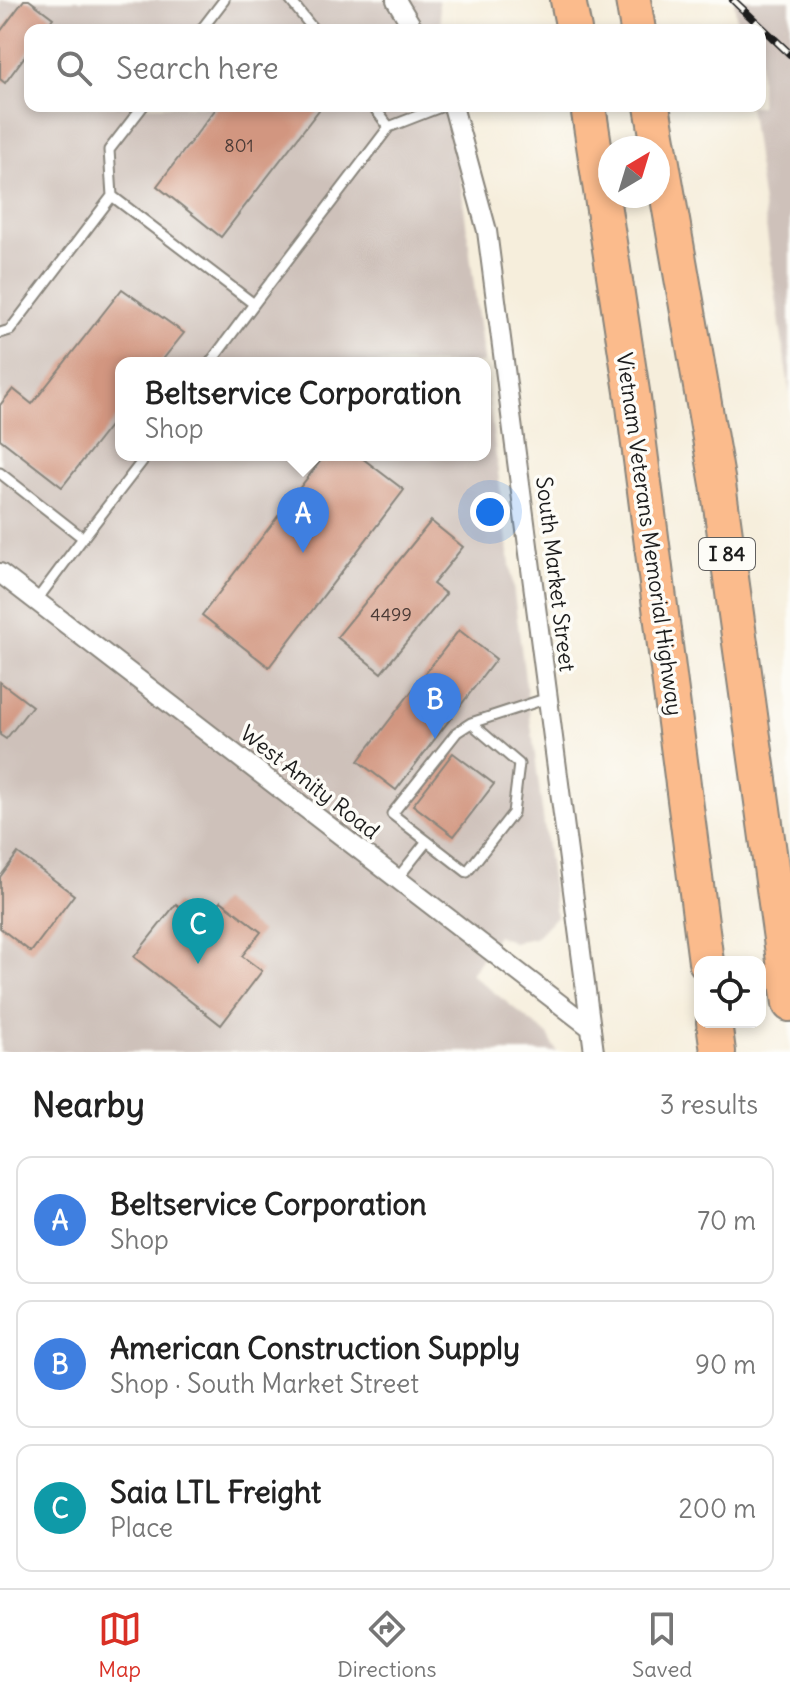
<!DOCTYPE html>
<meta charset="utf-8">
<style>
body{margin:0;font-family:Delius,sans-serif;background:#f6f6f6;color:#222}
.controls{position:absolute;right:24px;bottom:24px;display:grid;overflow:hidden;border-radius:16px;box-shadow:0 4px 12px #0003}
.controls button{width:72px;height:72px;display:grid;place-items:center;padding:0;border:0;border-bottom:2px solid #e0e0e0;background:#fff;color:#222;font:40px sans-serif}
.compass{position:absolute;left:598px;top:136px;width:72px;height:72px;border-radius:50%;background:#fff;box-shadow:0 4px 12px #0003;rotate:38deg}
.you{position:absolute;left:490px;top:512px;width:28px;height:28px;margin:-20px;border:6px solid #fff;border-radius:50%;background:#1a73e8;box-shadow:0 0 0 12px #1a73e833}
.badge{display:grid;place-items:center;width:52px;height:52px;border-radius:50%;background:#d93025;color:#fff;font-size:26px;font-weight:700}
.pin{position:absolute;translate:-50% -66px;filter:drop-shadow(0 2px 4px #0008)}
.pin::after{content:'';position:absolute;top:42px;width:28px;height:24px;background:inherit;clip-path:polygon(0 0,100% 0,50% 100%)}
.popup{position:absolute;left:115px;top:357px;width:376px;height:104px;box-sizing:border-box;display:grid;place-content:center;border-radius:16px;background:#fff;filter:drop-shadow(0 2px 6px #0005);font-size:26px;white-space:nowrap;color:#767676}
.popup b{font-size:30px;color:#222}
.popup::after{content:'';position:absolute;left:50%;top:100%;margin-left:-16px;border:16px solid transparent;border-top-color:#fff}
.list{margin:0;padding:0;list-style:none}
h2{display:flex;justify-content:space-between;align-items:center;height:104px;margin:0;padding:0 32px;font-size:34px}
h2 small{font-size:26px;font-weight:400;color:#767676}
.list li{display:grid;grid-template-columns:52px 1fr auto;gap:24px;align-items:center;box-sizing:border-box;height:128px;margin:0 16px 16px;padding:0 16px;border:2px solid #e0e0e0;border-radius:16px}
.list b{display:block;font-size:30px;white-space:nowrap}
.list p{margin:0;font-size:26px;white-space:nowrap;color:#767676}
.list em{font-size:26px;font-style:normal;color:#767676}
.icon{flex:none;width:44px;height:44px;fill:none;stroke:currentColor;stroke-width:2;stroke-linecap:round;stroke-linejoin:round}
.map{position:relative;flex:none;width:790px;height:1052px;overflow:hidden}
.search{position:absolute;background:#fff;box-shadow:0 4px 12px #0003;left:24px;right:24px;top:24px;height:88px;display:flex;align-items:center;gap:20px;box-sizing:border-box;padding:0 28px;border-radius:16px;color:#767676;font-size:30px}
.sheet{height:536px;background:#fff}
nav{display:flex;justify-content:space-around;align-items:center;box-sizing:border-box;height:112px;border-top:2px solid #e0e0e0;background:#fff;font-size:22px;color:#767676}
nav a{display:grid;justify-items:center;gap:4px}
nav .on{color:#d93025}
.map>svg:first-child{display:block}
.industrial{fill:#cec1ba}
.building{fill:#d29680}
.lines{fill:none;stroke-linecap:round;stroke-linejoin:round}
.service-casing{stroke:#89857c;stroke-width:13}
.minor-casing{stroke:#89857c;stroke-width:22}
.motorway-casing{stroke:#89857c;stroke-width:38}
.service{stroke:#fff;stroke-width:9}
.minor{stroke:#fff;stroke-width:18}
.motorway{stroke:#fbbb8c;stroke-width:34}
.rail-casing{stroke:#1c1c1c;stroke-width:8}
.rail{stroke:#fdfcf7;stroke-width:5;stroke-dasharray:15;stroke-linecap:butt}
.labels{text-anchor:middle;stroke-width:7;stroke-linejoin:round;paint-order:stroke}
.number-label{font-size:18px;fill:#4a3a35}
.shield{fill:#fdfcf7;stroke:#605f5e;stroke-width:2}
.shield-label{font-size:20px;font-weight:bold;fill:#1c1c1c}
.street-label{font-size:22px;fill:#1c1c1c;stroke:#fdfcf7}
</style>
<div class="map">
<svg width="790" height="1052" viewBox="0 0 790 1052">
<rect width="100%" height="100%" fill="#fdfcf7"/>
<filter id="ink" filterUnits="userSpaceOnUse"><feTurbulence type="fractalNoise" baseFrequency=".0125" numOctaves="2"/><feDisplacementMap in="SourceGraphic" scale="16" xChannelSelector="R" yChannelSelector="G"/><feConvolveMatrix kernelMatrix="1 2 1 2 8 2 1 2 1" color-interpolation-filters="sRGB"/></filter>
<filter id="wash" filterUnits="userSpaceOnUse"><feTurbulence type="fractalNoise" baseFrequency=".006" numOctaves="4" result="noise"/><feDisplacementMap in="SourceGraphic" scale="32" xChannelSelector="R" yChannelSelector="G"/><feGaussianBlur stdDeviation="1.8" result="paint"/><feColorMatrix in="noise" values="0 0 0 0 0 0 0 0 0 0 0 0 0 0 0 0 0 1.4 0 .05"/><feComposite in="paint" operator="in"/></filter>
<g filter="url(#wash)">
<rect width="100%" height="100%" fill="#f6eedc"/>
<!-- industrial -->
<path class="industrial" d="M0 0H438L442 30H30V106H451L484 363H121V455H485V372L556 916 535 938 513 942 497 935 471 974 548 1035 557 1052H0Z
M734 0H790V395L749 106H760V30H738Z"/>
<g id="blocks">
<!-- building -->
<path class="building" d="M24 0H29L53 18 44 30H30V49L5 83 0 79V32Z
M218 106H322L221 237 157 186Z
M122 289 184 333 160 363H121V412L62 487 0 439V405L13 389 32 404Z
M325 455H358L404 490 269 667 202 615Z
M431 521 463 547 433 584 446 594 381 673 337 637Z
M459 630 496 659 396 790 358 761Z
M0 682 32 706 6 739 0 735Z
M453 753 494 784 454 836 413 805Z
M18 853 74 895 31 952 0 928V877Z
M221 901 261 932 242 956 262 971 221 1025 134 957 176 904 202 924Z"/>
</g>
</g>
<g filter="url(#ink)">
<use href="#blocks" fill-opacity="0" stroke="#89857c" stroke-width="2"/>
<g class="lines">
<!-- service casing -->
<g class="service-casing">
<path id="service" d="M290 0 314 30
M201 30 224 0
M143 106 109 150 112 196 254 304 389 127 443 106
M373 106 389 127
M0 333 10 330 112 196
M210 363 254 304
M0 473 83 538 36 601
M83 538 147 455
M471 723 519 764 513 813 467 872 392 814 457 732 471 723 548 698
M397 879 427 841"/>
</g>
<!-- minor casing -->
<g class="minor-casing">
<path id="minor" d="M396 0 414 30
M453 106 487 231 594 1052
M0 573 591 1028"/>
</g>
<!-- motorway casing -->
<g class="motorway-casing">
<path id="motorway" d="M568 0 574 30
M633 0 638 30
M588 106 633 398 706 962
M652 106 718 484 790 1004
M714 1022 718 1052"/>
</g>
<!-- service -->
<use href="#service" class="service"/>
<!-- minor -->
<use href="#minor" class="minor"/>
<!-- motorway -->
<use href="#motorway" class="motorway"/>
<!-- rail casing -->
<g class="rail-casing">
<path id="rail" d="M733 0 790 54"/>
</g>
<!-- rail -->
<use href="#rail" class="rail"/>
</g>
</g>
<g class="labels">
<!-- number labels -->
<g class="number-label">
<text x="239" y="152">801</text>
<text x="391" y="621">4499</text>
</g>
<!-- shield labels -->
<rect class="shield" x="699" y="538" width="56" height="32" rx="6"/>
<g class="shield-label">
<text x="727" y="561">I 84</text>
</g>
<!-- street labels -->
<g class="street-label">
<text transform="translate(650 534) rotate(82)" y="8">Vietnam Veterans Memorial Highway</text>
<text transform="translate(556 574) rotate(83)" y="8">South Market Street</text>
<text transform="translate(310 782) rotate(38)" y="8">West Amity Road</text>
</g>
</g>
</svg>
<div class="controls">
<button><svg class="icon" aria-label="locate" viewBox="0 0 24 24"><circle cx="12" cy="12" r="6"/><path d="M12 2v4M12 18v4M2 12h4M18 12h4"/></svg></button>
</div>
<svg class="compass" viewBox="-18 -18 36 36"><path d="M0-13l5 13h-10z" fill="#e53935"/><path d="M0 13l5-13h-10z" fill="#767676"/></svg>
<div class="you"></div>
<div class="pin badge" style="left:303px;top:553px;background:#3f7fe0">A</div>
<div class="popup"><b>Beltservice Corporation</b>Shop</div>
<div class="pin badge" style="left:435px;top:739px;background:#3f7fe0">B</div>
<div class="pin badge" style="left:198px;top:964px;background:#0f9aa8">C</div>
<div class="search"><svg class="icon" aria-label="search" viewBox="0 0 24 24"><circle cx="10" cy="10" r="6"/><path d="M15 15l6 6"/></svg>Search here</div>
</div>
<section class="sheet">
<h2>Nearby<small>3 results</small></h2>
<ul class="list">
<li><span class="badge" style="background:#3f7fe0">A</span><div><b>Beltservice Corporation</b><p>Shop</p></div><em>70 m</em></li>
<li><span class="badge" style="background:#3f7fe0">B</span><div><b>American Construction Supply</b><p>Shop · South Market Street</p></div><em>90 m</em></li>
<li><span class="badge" style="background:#0f9aa8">C</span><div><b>Saia LTL Freight</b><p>Place</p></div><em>200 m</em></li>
</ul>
</section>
<nav>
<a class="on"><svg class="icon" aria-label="map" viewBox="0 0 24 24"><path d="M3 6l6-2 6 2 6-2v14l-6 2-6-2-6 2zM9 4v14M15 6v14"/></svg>Map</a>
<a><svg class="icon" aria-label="directions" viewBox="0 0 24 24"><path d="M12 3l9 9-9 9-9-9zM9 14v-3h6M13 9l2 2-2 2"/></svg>Directions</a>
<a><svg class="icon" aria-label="saved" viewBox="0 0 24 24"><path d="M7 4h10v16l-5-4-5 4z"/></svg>Saved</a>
</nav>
